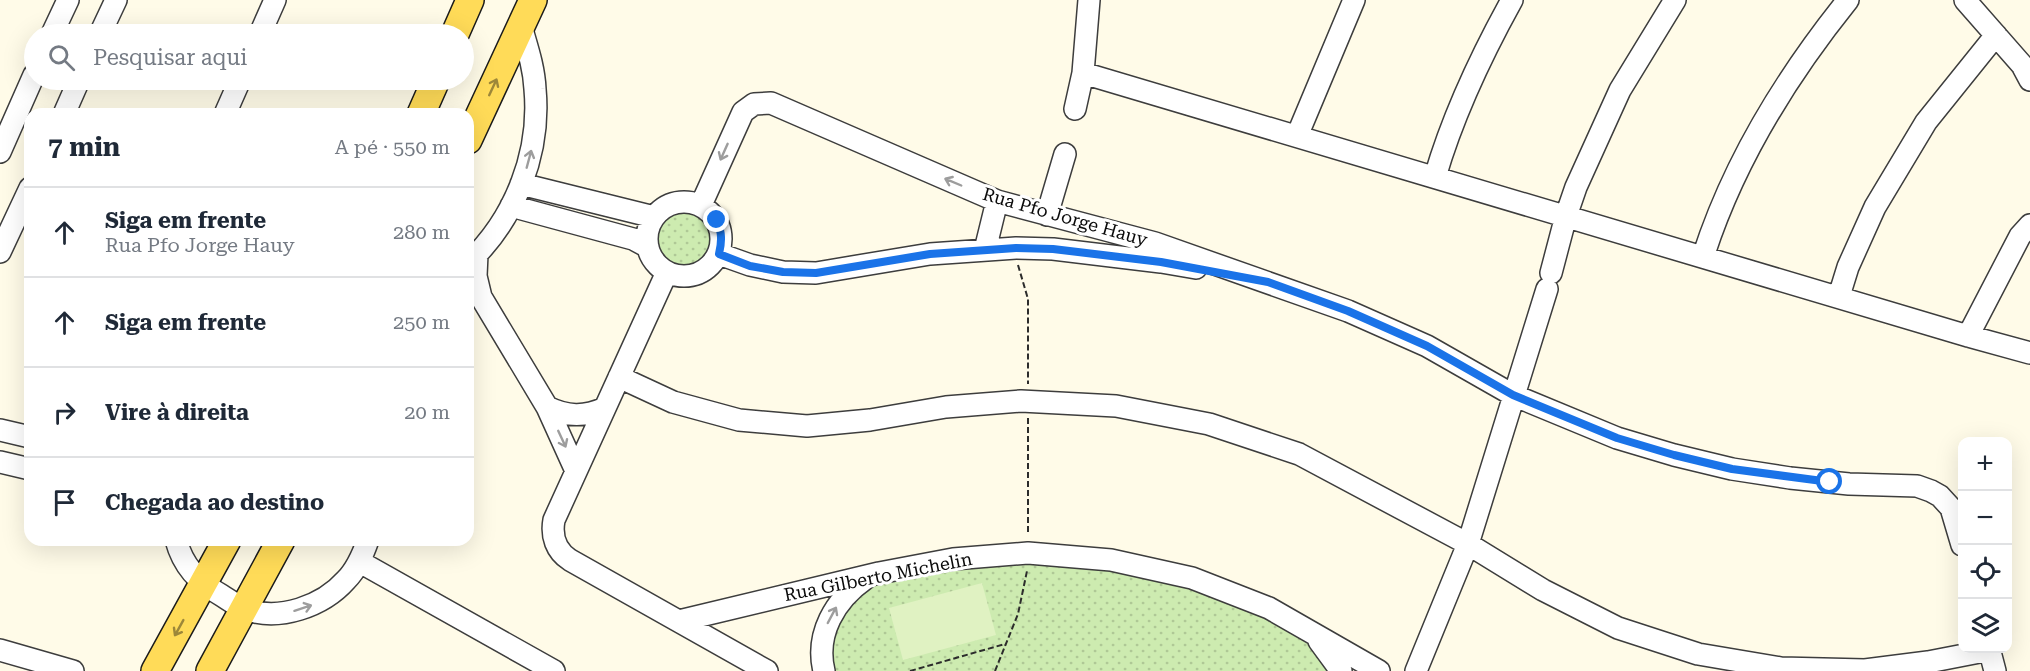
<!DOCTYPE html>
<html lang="pt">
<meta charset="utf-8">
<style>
body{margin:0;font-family:"Roboto Serif",serif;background:#f6f6f7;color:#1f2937}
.controls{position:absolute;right:18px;bottom:18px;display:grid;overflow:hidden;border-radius:12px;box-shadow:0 6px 24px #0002}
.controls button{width:54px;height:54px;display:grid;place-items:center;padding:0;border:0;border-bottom:2px solid #e0e1e3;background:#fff;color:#1f2937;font:30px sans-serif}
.stop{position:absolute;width:18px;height:18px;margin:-14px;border:4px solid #1a73e8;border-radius:50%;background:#fff}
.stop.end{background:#1a73e8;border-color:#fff;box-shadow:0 2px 6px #0008}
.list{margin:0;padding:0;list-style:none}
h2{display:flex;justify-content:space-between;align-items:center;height:78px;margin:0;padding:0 24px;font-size:26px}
h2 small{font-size:20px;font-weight:400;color:#747a83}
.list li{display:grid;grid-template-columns:39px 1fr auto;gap:18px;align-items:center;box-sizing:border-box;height:90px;padding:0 24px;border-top:2px solid #e0e1e3}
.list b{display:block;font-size:22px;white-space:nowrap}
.list p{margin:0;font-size:20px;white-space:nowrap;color:#747a83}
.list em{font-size:20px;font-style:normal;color:#747a83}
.icon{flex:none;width:33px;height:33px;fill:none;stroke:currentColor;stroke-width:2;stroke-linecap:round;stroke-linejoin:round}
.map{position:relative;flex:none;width:2030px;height:671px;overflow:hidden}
.search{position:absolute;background:#fff;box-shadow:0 6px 24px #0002;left:24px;top:24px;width:450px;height:66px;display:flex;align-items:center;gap:15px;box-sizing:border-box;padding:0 21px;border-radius:33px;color:#747a83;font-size:22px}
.panel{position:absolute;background:#fff;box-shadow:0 6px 24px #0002;left:24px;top:108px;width:450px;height:438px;border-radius:18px}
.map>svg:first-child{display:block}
.grass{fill:url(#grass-dots)}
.pitch{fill:#e0f2c2}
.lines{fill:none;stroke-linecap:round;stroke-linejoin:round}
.minor-casing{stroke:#3d3d3d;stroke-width:24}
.major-casing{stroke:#1b1b1b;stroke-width:30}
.path{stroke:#2c2c2c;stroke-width:2;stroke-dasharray:6 3;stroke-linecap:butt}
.minor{stroke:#fff;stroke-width:21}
.major{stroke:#ffdb58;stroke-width:27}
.oneway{stroke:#9d8739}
.oneway2{stroke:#9d9d9d}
.route{stroke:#1a73e8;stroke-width:8}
.labels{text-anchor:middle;stroke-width:6;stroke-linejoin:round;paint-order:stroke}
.street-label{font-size:18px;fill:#0a0a0a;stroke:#fff}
</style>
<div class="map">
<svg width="2030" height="671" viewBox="0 0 2030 671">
<defs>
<pattern id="grass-dots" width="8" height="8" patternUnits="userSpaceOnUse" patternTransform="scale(1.5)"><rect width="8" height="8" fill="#cdebb0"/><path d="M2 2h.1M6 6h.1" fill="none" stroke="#afc896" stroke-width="1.8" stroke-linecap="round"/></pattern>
</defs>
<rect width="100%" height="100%" fill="#fffbe8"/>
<!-- grass -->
<path class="grass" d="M658 239a26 26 0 1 1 52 0a26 26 0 1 1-52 0Z
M1049 564 1142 575 1199 590 1254 611 1306 640 1334 671H830L833 626 863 590 874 585 954 568Z"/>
<!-- pitch -->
<path class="pitch" d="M982 583 996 635 903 660 889 608Z"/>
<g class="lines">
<!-- minor casing -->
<g class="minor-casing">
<path id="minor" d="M1965 0 2022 65 2030 80
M52 34 68 0
M100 34 116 0
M260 34 275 0
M1083 73 1968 336 2030 353
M1075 109 1083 73 1089 0
M64 114 79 80
M225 114 240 80
M1297 136 1354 0
M0 152 34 75
M1435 177C1453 115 1481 56 1512 0
M521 184 654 217
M647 239a37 37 0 1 1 74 0a37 37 0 1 1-74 0Z
M701 205 743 112 754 104 771 103 997 201 1155 243 1348 311 1427 346 1513 395 1617 438 1674 455 1732 469 1790 478 1849 484 1917 486 1931 491 1940 496 1951 508 1962 545
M511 206 633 239 648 247
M1047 215 1065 154
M985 250 997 201
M0 252 30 188
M477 254 476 276 481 297 547 407 576 471
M719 254 750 265 783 272 816 273 930 254 1016 248 1053 249 1161 262 1196 268
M1703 257C1733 163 1786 77 1848 0
M468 263C515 219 541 153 535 89 534 67 527 47 521 26
M667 272 554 520C551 536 556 551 570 560L767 671
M1551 273 1566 216 1576 187 1620 90 1675 0
M1839 296 1848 267 1875 207 1926 122 1996 35
M1968 336 2020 236 2030 225
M619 377 673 402 739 420 807 426 870 420 946 407 1021 401 1116 406 1209 424 1299 454 1468 544 1543 590 1618 628 1698 654 1781 668 1865 670 1928 662 1990 650
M547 407C567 417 585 417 605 408
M0 430 30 437
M0 462 30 469
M176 540C183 566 198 582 221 595 229 600 237 606 245 609 279 622 323 606 346 580 357 569 363 554 368 540
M360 562 554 671
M679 621 879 573 953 559 1028 553 1111 560 1192 578 1269 608 1379 671
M1319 641 1341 671
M1989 648 1995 671
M0 650 73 671
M824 671C815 634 835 600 865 579
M1416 671 1468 544 1547 289"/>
</g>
<!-- major casing -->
<g class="major-casing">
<path id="major" d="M455 34 470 0
M421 114 436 80
M468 140 533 0
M155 671 227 540
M210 671 281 540"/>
</g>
<!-- path -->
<path class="path" d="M1018 265 1028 299V384
M1028 418V535
M910 671 1005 644
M995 671 1018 614 1027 571"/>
<!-- minor -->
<use href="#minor" class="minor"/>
<!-- major -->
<use href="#major" class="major"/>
</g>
<!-- one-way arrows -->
<defs><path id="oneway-shaft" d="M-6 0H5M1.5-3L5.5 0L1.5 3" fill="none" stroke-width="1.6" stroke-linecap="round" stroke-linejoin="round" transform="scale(1.5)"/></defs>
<g class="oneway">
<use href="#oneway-shaft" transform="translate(493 87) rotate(-65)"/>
<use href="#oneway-shaft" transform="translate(179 628) rotate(119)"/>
</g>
<g class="oneway2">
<use href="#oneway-shaft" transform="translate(724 152) rotate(114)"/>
<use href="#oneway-shaft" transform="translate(529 159) rotate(-75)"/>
<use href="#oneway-shaft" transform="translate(953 182) rotate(-157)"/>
<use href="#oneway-shaft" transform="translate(562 439) rotate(65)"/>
<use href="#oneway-shaft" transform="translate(303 608) rotate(-18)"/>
<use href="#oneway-shaft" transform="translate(832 615) rotate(-62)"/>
</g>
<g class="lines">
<!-- route -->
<path class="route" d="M717 220C722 233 722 241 719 254L750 266 783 272 816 273 930 254 1016 248 1053 249 1161 262 1268 282 1348 311 1427 346 1513 395 1617 438 1674 455 1732 469 1830 482"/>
</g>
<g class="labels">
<!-- street labels -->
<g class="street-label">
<text transform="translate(1065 217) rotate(16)" y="6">Rua Pfo Jorge Hauy</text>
<text transform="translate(878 577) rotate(-11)" y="6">Rua Gilberto Michelin</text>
</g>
</g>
</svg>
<div class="controls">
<button>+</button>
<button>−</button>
<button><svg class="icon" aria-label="locate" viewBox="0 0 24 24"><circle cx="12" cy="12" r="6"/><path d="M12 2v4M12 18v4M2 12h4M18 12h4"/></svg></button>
<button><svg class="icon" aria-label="layers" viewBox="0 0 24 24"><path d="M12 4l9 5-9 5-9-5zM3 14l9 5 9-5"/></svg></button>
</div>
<div class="stop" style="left:1830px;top:482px"></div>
<div class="stop end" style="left:717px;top:220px"></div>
<div class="search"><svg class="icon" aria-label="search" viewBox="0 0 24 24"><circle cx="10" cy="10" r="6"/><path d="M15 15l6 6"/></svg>Pesquisar aqui</div>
<section class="panel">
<h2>7 min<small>A pé · 550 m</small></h2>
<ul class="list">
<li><svg class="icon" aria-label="ahead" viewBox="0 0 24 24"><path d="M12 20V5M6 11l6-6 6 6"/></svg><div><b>Siga em frente</b><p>Rua Pfo Jorge Hauy</p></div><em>280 m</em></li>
<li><svg class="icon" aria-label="ahead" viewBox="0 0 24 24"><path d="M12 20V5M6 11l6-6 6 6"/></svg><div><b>Siga em frente</b></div><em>250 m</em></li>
<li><svg class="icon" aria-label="right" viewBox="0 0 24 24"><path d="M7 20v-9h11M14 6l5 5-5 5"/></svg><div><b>Vire à direita</b></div><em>20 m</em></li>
<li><svg class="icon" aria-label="arrive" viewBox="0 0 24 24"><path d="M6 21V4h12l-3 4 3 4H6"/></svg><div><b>Chegada ao destino</b></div></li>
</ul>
</section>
</div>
